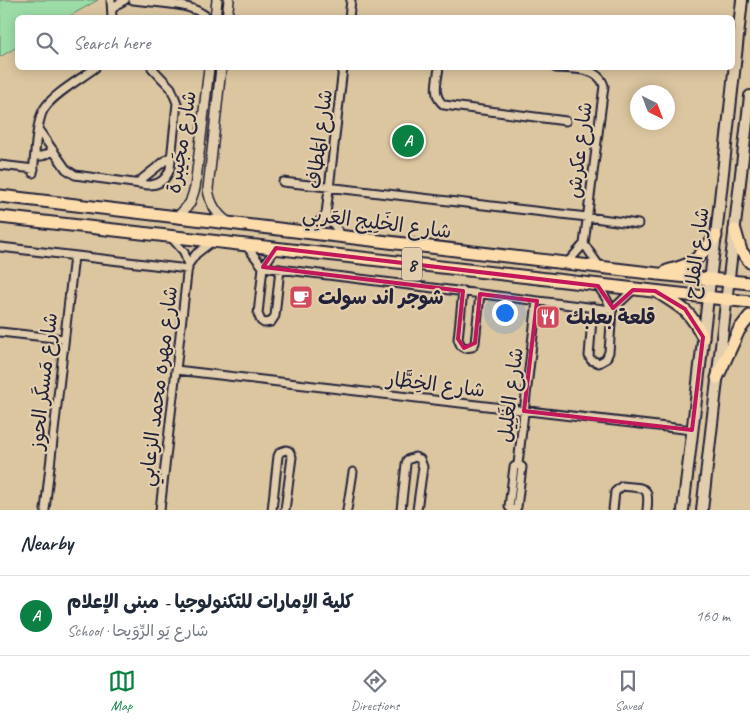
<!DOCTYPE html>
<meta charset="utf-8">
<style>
body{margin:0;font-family:Caveat,"Playpen Sans Arabic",sans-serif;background:#f2f2f3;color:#1f2937}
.compass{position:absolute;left:630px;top:85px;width:45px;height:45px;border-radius:50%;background:#fff;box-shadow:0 2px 12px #0003;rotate:138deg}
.you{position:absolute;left:504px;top:312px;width:18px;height:18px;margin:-12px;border:4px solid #fff;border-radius:50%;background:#1a73e8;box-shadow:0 0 0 8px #1a73e833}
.badge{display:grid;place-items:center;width:32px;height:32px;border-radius:50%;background:#0b8043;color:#fff;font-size:16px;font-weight:700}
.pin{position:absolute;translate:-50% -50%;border:2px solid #fff;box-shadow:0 1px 5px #0006}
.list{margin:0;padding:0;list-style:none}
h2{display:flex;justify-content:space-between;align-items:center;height:65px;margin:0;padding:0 20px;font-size:21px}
h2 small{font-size:16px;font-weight:400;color:#747a83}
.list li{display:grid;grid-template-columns:32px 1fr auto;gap:15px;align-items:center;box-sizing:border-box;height:80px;padding:0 20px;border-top:1px solid #e0e1e3}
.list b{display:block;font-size:19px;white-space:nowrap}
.list p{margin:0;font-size:16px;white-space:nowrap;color:#747a83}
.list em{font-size:16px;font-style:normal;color:#747a83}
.icon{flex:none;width:28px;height:28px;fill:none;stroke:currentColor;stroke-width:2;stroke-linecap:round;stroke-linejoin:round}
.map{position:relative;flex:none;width:750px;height:510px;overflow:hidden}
.search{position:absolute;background:#fff;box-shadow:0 2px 12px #0003;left:15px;right:15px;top:15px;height:55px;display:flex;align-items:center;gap:12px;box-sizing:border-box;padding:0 18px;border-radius:8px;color:#747a83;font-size:19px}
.sheet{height:145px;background:#fff}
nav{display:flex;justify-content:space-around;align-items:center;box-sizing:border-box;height:70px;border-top:1px solid #e0e1e3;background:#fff;font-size:14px;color:#747a83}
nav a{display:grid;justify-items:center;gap:2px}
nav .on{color:#0b8043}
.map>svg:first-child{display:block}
.green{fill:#9cdda7;stroke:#5f8071}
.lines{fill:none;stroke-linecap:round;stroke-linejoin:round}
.minor-casing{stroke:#22223b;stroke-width:11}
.tertiary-casing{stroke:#22223b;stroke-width:12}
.secondary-casing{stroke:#22223b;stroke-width:14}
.trunk-casing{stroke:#22223b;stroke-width:15}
.minor{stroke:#e2ceac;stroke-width:7}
.tertiary{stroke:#e2ceac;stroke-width:9}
.secondary{stroke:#e2ceac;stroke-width:10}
.trunk{stroke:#fddcac;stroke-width:11}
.marked{fill:none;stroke:#c2185b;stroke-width:4;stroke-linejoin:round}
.labels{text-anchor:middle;stroke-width:4.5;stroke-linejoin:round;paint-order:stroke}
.shield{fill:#e2ceac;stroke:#5c565d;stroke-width:1}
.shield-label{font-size:19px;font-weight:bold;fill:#22223b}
.street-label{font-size:20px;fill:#22223b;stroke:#e2ceac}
.poi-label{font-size:20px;font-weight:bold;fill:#22223b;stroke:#e2ceac;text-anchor:start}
</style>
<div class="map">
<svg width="750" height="510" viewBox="0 0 750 510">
<rect width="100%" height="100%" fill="#dcc6a0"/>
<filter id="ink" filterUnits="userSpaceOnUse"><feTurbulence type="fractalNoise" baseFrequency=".02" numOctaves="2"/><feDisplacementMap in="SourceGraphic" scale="10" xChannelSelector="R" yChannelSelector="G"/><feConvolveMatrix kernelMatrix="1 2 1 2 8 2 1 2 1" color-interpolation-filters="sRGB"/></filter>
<g filter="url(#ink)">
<!-- green -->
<path class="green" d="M0 0H98L68 17 18 18 17 47 0 57Z"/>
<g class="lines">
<!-- minor casing -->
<g class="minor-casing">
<path id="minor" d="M111 0 112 18
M133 0C154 3 193 2 208 18
M112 10 116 5 125 0
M349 18 351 0
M439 68C437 81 432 96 444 105L566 121
M556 68C572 69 599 67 604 86L584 244 567 263
M38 129 66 169 75 175 148 185C158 185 166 180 170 169L177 103 171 88 152 68
M35 156H42L54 151
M0 165 34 169
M33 173C35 157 36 121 44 109 52 95 82 78 95 68
M283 182 587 217 638 224
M137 183 171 156
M326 214 342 236
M309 233 326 214 343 68
M245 244 263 267
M584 244 600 267
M0 247 188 269
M276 248 263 267 258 314 261 321 264 323 271 322 275 316 280 269
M188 265 196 254 213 241
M263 267 612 310
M463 291 458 339 461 346 464 348 472 347 475 343 480 294
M593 307 589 356 591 360 599 363 606 359 609 352 612 310 606 298 598 286
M612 310 633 290
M0 332 64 339
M176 370 692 430
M518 464 537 301
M45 510 74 256
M160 510 188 265 184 252 170 236
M272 510 278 456 280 452 286 450 289 451 292 457 285 510
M347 510 353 472
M401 510 406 464 407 460 415 457 420 459 423 467 417 510
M512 510 509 507 514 467 518 464 522 467 517 507 514 510
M613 510 615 492 622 486C644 489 650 484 647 510"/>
</g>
<!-- tertiary casing -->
<g class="tertiary-casing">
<path id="tertiary" d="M215 18 217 0
M227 18 229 0
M221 68 208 189C210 204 217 215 229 223
M178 217 190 203 195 188 209 68"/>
</g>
<!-- secondary casing -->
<g class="secondary-casing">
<path id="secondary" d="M683 510 712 264 716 236 742 0
M702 510 750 96"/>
</g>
<!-- trunk casing -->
<g class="trunk-casing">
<path id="trunk" d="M0 196 658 274 750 283
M0 217 750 302
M735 230 741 251 750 262
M667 271C697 263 697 260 716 236
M659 293C684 309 689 310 703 337
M717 378 739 330 750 316"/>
</g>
<!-- minor -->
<use href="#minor" class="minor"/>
<!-- tertiary -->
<use href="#tertiary" class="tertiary"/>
<!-- secondary -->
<use href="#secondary" class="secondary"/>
<!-- trunk -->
<use href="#trunk" class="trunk"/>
</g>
</g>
<!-- marked area -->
<path class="marked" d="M276 248 598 286 613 308 633 290 655 291 685 309 703 337 692 430 524 411 537 301 480 294 475 343 464 348 458 339 463 291 263 267Z"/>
<!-- icons -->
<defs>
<g id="cafe-square" transform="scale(1.25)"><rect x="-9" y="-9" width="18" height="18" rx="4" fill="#d1495b" stroke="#e2ceac"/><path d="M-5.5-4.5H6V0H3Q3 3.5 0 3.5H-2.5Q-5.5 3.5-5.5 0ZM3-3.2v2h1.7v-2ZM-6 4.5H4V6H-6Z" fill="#fff"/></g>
<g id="restaurant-square" transform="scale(1.25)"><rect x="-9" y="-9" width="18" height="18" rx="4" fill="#d1495b" stroke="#e2ceac"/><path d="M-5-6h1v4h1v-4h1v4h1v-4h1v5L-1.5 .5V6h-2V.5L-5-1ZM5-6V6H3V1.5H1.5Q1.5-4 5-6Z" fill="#fff"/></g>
</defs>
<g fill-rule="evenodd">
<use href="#cafe-square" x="301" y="297"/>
<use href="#restaurant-square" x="548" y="317"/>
</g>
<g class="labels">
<!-- shield labels -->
<rect class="shield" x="402" y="247.5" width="20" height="33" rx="4"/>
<g class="shield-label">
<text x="412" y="271">8</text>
</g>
<!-- street labels -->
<g class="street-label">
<text transform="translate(319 139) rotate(-83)" y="7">شارع المَطاف</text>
<text transform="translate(181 142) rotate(-81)" y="7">شارع مجَيبرة</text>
<text transform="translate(579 150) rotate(-83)" y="7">شارع عكرش</text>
<text transform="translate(377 222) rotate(7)" y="7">شارع الخَلِيج العَربِي</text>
<text transform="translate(696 253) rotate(-83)" y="7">شارع الفلاح</text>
<text transform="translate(43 381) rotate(-84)" y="7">شارع مَسكَر الحوز</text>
<text transform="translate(436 384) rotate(7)" y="7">شارع الخِطَّار</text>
<text transform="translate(158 386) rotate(-83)" y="7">شارع مهره محمد الزعابي</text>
<text transform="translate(510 395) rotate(-83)" y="7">شارع الغَلِيل</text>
</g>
<!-- poi labels -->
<g class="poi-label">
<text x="318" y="304">شوجر اند سولت</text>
<text x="566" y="324">قلعة بعلبك</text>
</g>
</g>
</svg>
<svg class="compass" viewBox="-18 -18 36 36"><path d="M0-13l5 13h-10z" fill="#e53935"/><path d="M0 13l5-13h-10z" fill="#747a83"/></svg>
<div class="you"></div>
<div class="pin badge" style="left:408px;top:141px">A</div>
<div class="search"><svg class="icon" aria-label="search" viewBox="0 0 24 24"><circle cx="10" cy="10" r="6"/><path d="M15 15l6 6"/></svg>Search here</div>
</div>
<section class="sheet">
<h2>Nearby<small></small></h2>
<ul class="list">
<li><span class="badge">A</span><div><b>كلية الإمارات للتكنولوجيا - مبنى الإعلام</b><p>School · شارع يَو الرِّوَيحا</p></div><em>160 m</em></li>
</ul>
</section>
<nav>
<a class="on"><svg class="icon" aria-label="map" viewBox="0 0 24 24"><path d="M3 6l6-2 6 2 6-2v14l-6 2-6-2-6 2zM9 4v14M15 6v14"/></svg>Map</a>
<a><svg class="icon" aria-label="directions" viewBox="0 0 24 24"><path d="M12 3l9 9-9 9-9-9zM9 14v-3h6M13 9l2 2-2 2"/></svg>Directions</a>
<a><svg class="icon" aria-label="saved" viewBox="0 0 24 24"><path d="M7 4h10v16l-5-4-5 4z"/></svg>Saved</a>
</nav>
